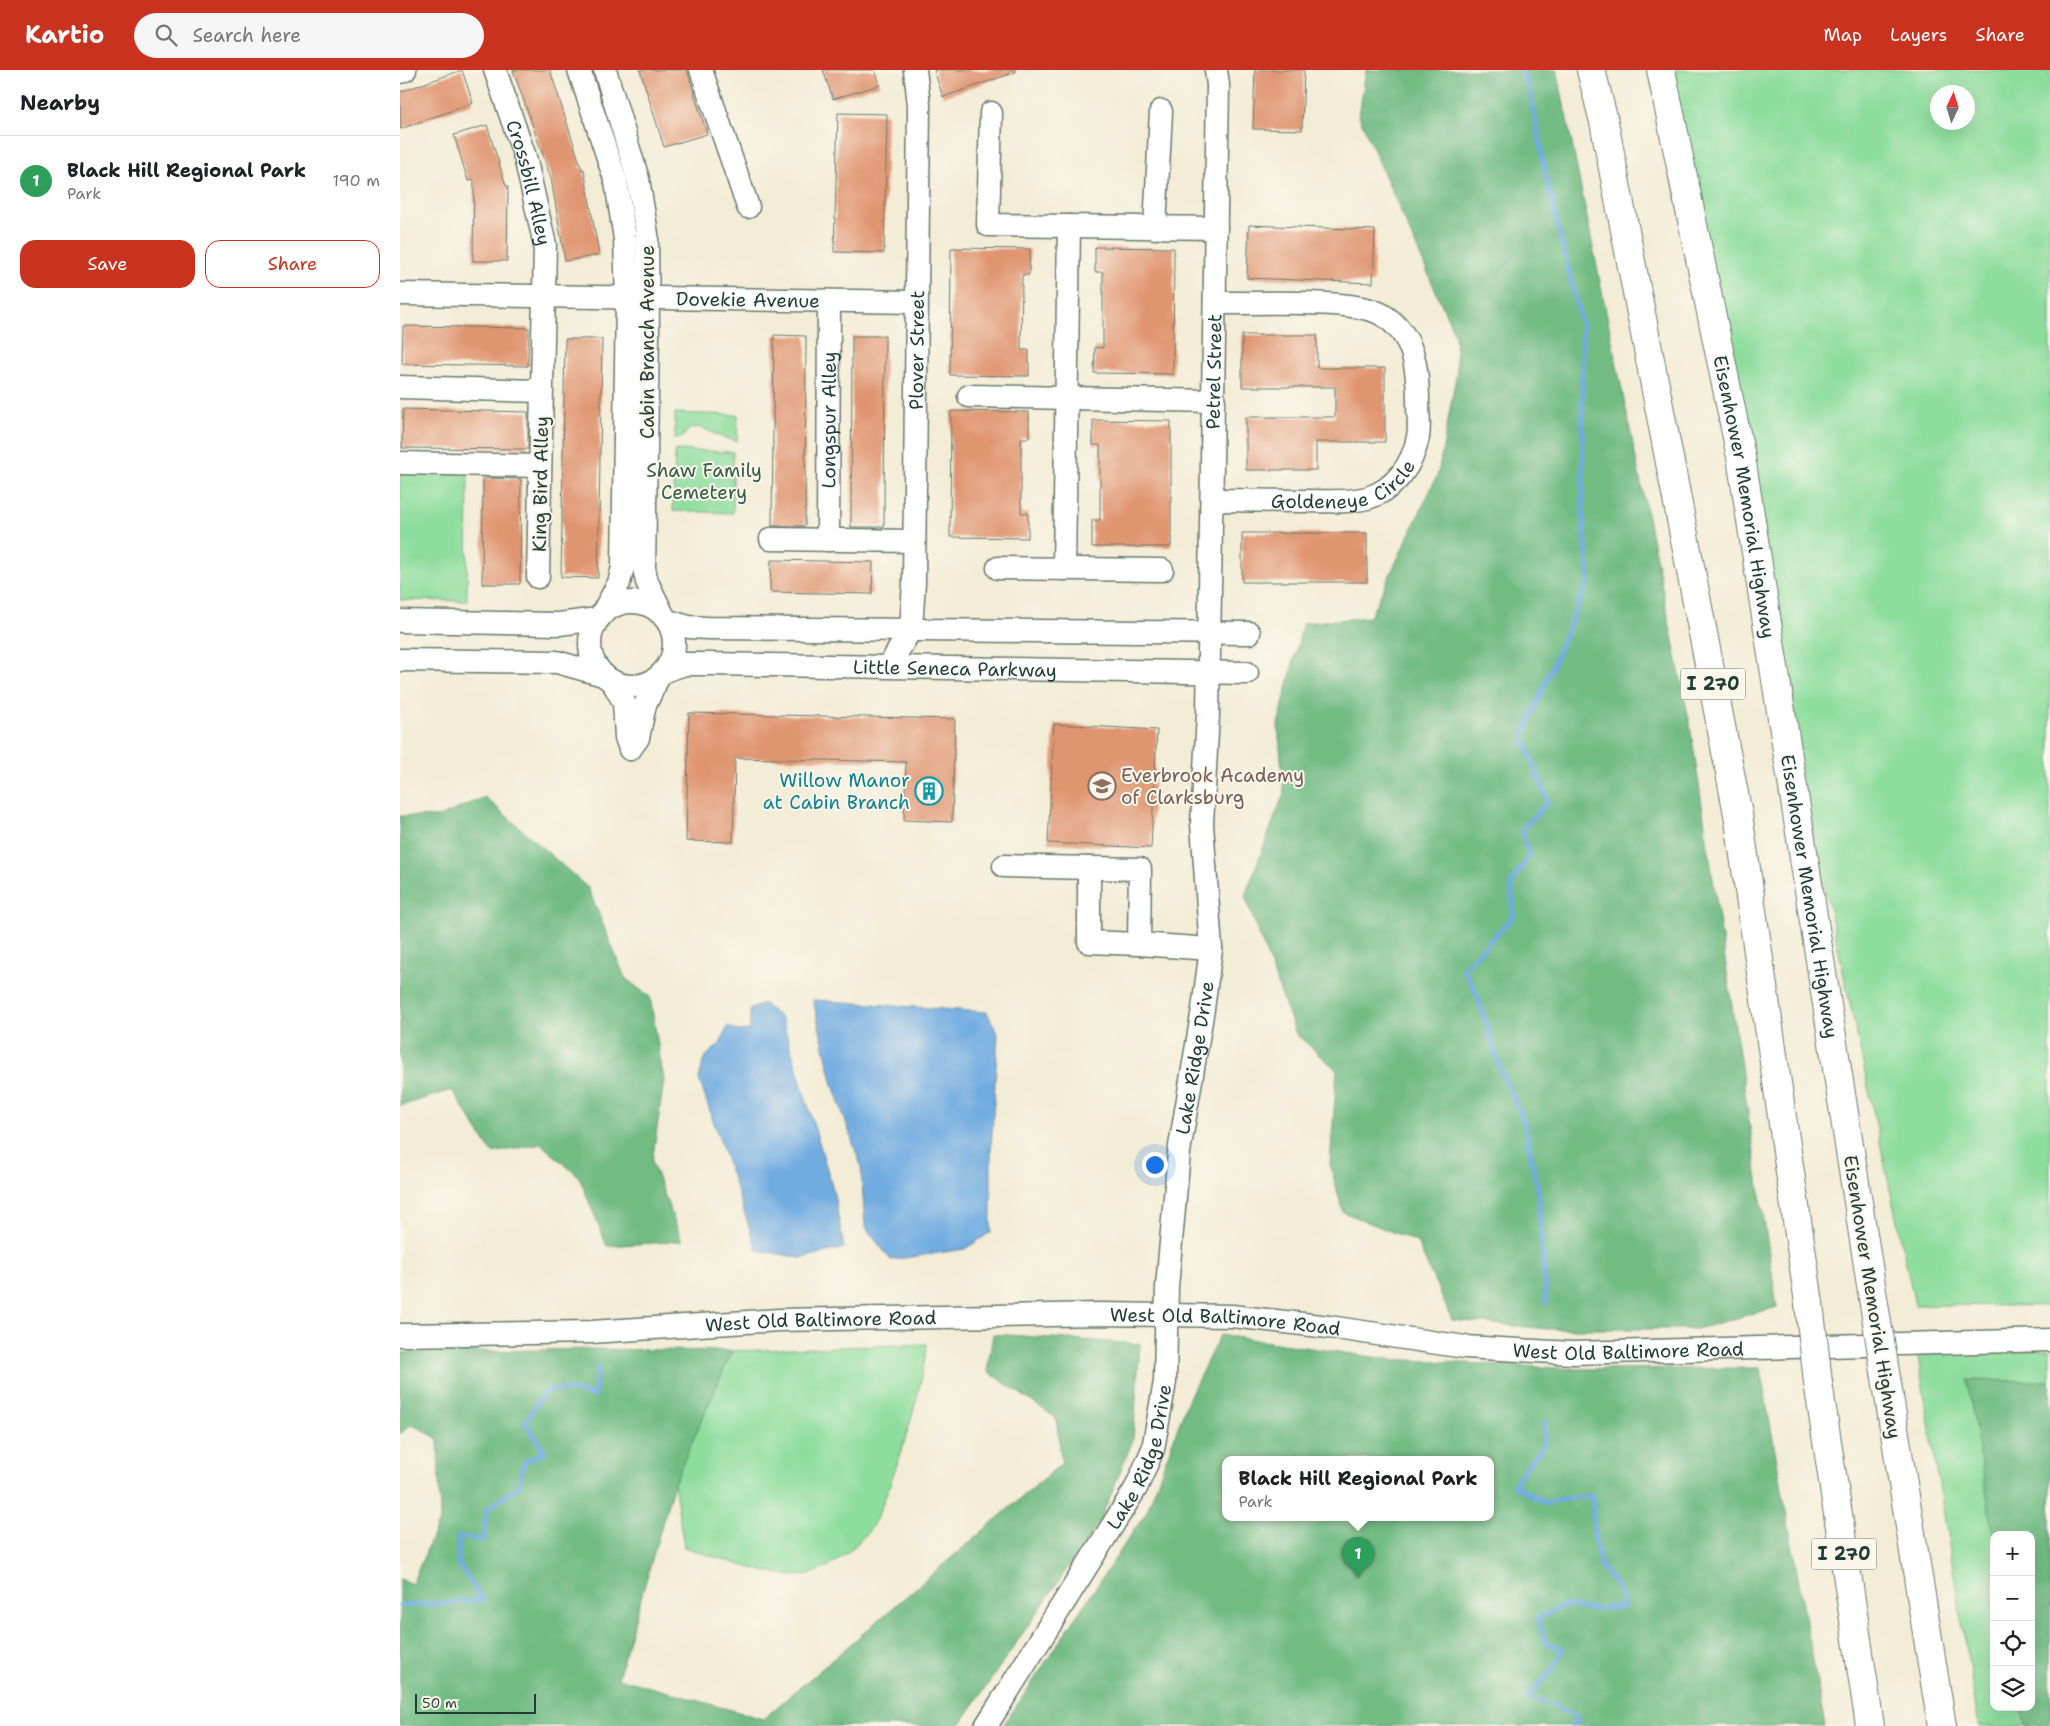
<!DOCTYPE html>
<meta charset="utf-8">
<style>
body{margin:0;font-family:"Shantell Sans",sans-serif;background:#f6f6f6;color:#202124}
.controls{position:absolute;right:15px;bottom:15px;display:grid;overflow:hidden;border-radius:10px;box-shadow:0 5px 20px #0002}
.controls button{width:45px;height:45px;display:grid;place-items:center;padding:0;border:0;border-bottom:1px solid #e0e0e0;background:#fff;color:#202124;font:25px sans-serif}
.compass{position:absolute;left:1530px;top:15px;width:45px;height:45px;border-radius:50%;background:#fff;box-shadow:0 5px 20px #0002;rotate:4deg}
.scale{position:absolute;left:15px;bottom:12px;width:121px;box-sizing:border-box;padding-left:5px;border:2px solid #1f3d34;border-top:0;font-size:14px;line-height:18px;white-space:nowrap;color:#1f3d34;-webkit-text-stroke:4px #fbf7ec;paint-order:stroke}
.you{position:absolute;left:754px;top:1094px;width:18px;height:18px;margin:-12px;border:4px solid #fff;border-radius:50%;background:#1a73e8;box-shadow:0 0 0 8px #1a73e833}
.badge{display:grid;place-items:center;width:32px;height:32px;border-radius:50%;background:#c8321e;color:#fff;font-size:16px;font-weight:700}
.pin{position:absolute;translate:-50% -41px;filter:drop-shadow(0 1px 2px #0008)}
.pin::after{content:'';position:absolute;top:26px;width:18px;height:15px;background:inherit;clip-path:polygon(0 0,100% 0,50% 100%)}
.popup{position:absolute;left:822px;top:1386px;width:272px;height:65px;box-sizing:border-box;display:grid;place-content:center;border-radius:10px;background:#fff;filter:drop-shadow(0 1px 4px #0005);font-size:16px;white-space:nowrap;color:#757577}
.popup b{font-size:19px;color:#202124}
.popup::after{content:'';position:absolute;left:50%;top:100%;margin-left:-10px;border:10px solid transparent;border-top-color:#fff}
.list{margin:0;padding:0;list-style:none}
h2{display:flex;justify-content:space-between;align-items:center;height:65px;margin:0;padding:0 20px;font-size:21px}
h2 small{font-size:16px;font-weight:400;color:#757577}
.list li{display:grid;grid-template-columns:32px 1fr auto;gap:15px;align-items:center;box-sizing:border-box;height:90px;padding:0 20px;border-top:1px solid #e0e0e0}
.list b{display:block;font-size:19px;white-space:nowrap}
.list p{margin:0;font-size:16px;white-space:nowrap;color:#757577}
.list em{font-size:16px;font-style:normal;color:#757577}
.actions{display:flex;gap:10px;padding:15px 20px}
.actions a{flex:1;padding:11px 0;border:1px solid #c8321e;border-radius:15px;text-align:center;font-size:18px;color:#c8321e}
.actions .main{background:#c8321e;color:#fff}
.icon{flex:none;width:28px;height:28px;fill:none;stroke:currentColor;stroke-width:2;stroke-linecap:round;stroke-linejoin:round}
.map{position:relative;flex:none;width:1650px;height:1656px;overflow:hidden}
header{display:flex;align-items:center;gap:30px;box-sizing:border-box;height:70px;padding:0 25px;background:#c8321e;color:#fff}
header strong{font-size:24px}
nav{display:flex;gap:28px;margin-inline-start:auto;font-size:18px}
.search{width:350px;height:45px;background:#f6f6f6;display:flex;align-items:center;gap:12px;box-sizing:border-box;padding:0 18px;border-radius:28px;color:#757577;font-size:19px}
main{display:flex}
aside{flex:1;background:#fff}
.map>svg:first-child{display:block}
.green{fill:#8ddd9d;stroke:#568d68;fill-rule:evenodd}
.forest{fill:#72bc84;stroke:#487c5c;fill-rule:evenodd}
.water{fill:#71ace1;stroke:#48748a}
.lines{fill:none;stroke-linecap:round;stroke-linejoin:round}
.stream{stroke:#71ace1;stroke-width:5}
.building{fill:#e09571}
.minor-casing{stroke:#697a6d;stroke-width:25}
.highway-casing{stroke:#697a6d;stroke-width:30}
.minor{stroke:#fff;stroke-width:22}
.highway{stroke:#fff;stroke-width:28}
.highway-bridge-casing{stroke:#697a6d;stroke-width:30;stroke-linecap:butt}
.highway-bridge{stroke:#fff;stroke-width:28}
.labels{text-anchor:middle;stroke-width:4;stroke-linejoin:round;paint-order:stroke}
.shield{fill:#fbf7ec;stroke:#61756b;stroke-width:1}
.shield-label{font-size:18px;font-weight:bold;fill:#1f3d34}
.street-label{font-size:19px;fill:#1f3d34;stroke:#fbf7ec}
.park-label{font-size:19px;fill:#355d49;stroke:#fbf7ec}
.education-label{font-size:19px;fill:#785e54;stroke:#fbf7ec;text-anchor:start}
.culture-label{font-size:19px;fill:#0d838f;stroke:#fbf7ec;text-anchor:end}
</style>
<header>
<strong>Kartio</strong>
<div class="search"><svg class="icon" aria-label="search" viewBox="0 0 24 24"><circle cx="10" cy="10" r="6"/><path d="M15 15l6 6"/></svg>Search here</div>
<nav><a>Map</a><a>Layers</a><a>Share</a></nav>
</header>
<main>
<aside>
<h2>Nearby<small></small></h2>
<ul class="list">
<li><span class="badge" style="background:#2e9e5b">1</span><div><b>Black Hill Regional Park</b><p>Park</p></div><em>190 m</em></li>
</ul>
<div class="actions"><a class="main">Save</a><a>Share</a></div>
</aside>
<div class="map">
<svg width="1650" height="1656" viewBox="0 0 1650 1656">
<rect width="100%" height="100%" fill="#fbf7ec"/>
<filter id="ink" filterUnits="userSpaceOnUse"><feTurbulence type="fractalNoise" baseFrequency=".02" numOctaves="2"/><feDisplacementMap in="SourceGraphic" scale="10" xChannelSelector="R" yChannelSelector="G"/><feConvolveMatrix kernelMatrix="1 2 1 2 8 2 1 2 1" color-interpolation-filters="sRGB"/></filter>
<filter id="wash" filterUnits="userSpaceOnUse"><feTurbulence type="fractalNoise" baseFrequency=".0096" numOctaves="4" result="noise"/><feDisplacementMap in="SourceGraphic" scale="20" xChannelSelector="R" yChannelSelector="G"/><feGaussianBlur stdDeviation="1.12" result="paint"/><feColorMatrix in="noise" values="0 0 0 0 0 0 0 0 0 0 0 0 0 0 0 0 0 1.4 0 .05"/><feComposite in="paint" operator="in"/></filter>
<g filter="url(#wash)">
<rect width="100%" height="100%" fill="#f3ecd6"/>
<!-- green -->
<path class="green" d="M1249 0H1650V1236L1515 1235ZM1538 22H1568V52H1538Z
M275 343 338 345 337 371C332 369 326 369 321 367 309 362 293 348 283 367L275 369Z
M275 380 333 382V443L273 441Z
M0 402H68L67 531 0 530Z
M527 1274C521 1323 506 1368 490 1414 484 1429 478 1450 468 1462 453 1479 432 1498 410 1504 381 1512 315 1486 284 1477L274 1413 332 1281Z
M1650 1280V1656H1579L1517 1281ZM1594 1465H1631V1637H1594Z"/>
<!-- forest -->
<path class="forest" d="M966 0H1157L1290 655 1377 1237 1297 1259H1148L1052 1250 1017 1172 943 1142 930 1094 937 1000 896 964 845 826 884 723 878 655 903 553 970 547 1038 404 1057 301 1055 265 959 46Z
M85 727 188 818 225 908 250 927 264 1011 252 1092 282 1171 207 1176 179 1107 141 1074 92 1083 52 1020 0 1036V746L39 747Z
M593 1264 740 1274 733 1370 700 1451 559 1656H0V1509L12 1514 40 1449 38 1369 12 1354 0 1364V1283L189 1279 332 1281 274 1413 218 1608 363 1649 662 1393 656 1348 587 1301Z
M820 1265 987 1289 1179 1299 1360 1298 1425 1656H603L747 1441 788 1330ZM826 1389H1090V1447H826Z
M1567 1310 1650 1311V1656H1625L1622 1637H1631V1465H1594V1468Z"/>
<!-- water -->
<path class="water" d="M413 930 587 942 598 965 591 1079V1162L565 1179 491 1190 465 1157 461 1096 433 1015Z
M363 933 382 949 433 1119 444 1178 401 1188 357 1180 299 1009 304 988 320 974 328 956 337 961 350 960V940Z"/>
<g class="lines">
<!-- stream -->
<path class="stream" d="M1120 0 1129 16 1146 107 1182 256 1183 447 1189 509 1123 666 1148 732 1122 760 1129 786 1111 814 1114 846 1063 899 1077 924 1101 1001 1125 1054 1138 1122 1146 1233
M1145 1351 1143 1377 1126 1397 1114 1415 1145 1433 1169 1428 1192 1426 1195 1471 1201 1497 1218 1517 1224 1537 1185 1539 1165 1535 1137 1548 1146 1573 1163 1579 1152 1601 1127 1627 1157 1637 1179 1649 1172 1656
M0 1536 83 1530 58 1494V1467L83 1470 87 1439 118 1417 124 1392 145 1382 125 1352 146 1320H172L194 1326 198 1297"/>
</g>
<g id="blocks">
<!-- building -->
<path class="building" d="M62 0 73 33 0 59V22Z
M113 0H150L182 100 184 99 199 185 165 191 151 108Z
M240 0H287L307 64 264 77Z
M423 0H475L480 15 433 29Z
M534 0H616V2L543 27Z
M855 0H904L902 60 853 59Z
M438 43 487 44 484 183 434 182Z
M87 55 106 116H108L107 191H73L74 109 68 111 54 65Z
M849 155 975 160 973 213 847 208Z
M695 177 774 178 773 304 694 303 695 277 703 278V202H695Z
M551 178 630 179 629 205H622L621 280H629V306L550 305Z
M3 256 129 258 128 296 2 294Z
M374 265 406 266 405 456H372Z
M842 265H917V298H985V372H916V400H846V347H935V317H842Z
M452 266H485L484 457H451Z
M165 269H202L198 508 161 507Z
M3 339 128 342V379L2 378Z
M551 341 629 342V368H621V443H628V468L550 467Z
M693 350 771 351V477H692V450H700V375H693Z
M83 408 121 409 120 514H82Z
M842 463H967V512H842Z
M371 490 473 492 472 524 370 522Z
M289 643 555 649 552 752 504 750 506 692 335 688 333 772 286 771Z
M654 654 757 660 751 778 648 773Z"/>
</g>
</g>
<g filter="url(#ink)">
<use href="#blocks" fill-opacity="0" stroke="#697a6d" stroke-width="1"/>
<g class="lines">
<!-- minor casing -->
<g class="minor-casing">
<g id="minor">
<path id="s1" d="M95 0 125 87 145 175 138 507"/>
<path d="M179 0 216 112 225 169 227 229 223 497 219 513 203 542"/>
<path d="M205 0 238 109 247 164 248 265 244 498 247 512 263 545"/>
<path d="M301 0 348 137"/>
<path d="M0 2 5 0"/>
<path d="M591 43 588 155 816 158"/>
<path d="M755 158 761 41"/>
<path id="s2" d="M0 224 516 232"/>
<path d="M0 317 141 321"/>
<path d="M569 326 814 331"/>
<path d="M0 393 140 396"/>
<path id="s3" d="M812 430C843 430 875 431 907 431 927 431 948 433 967 428 995 420 1013 394 1018 367 1020 356 1018 344 1018 333 1018 297 1014 263 981 244 952 228 852 234 815 233"/>
<path d="M371 469 514 471"/>
<path id="s4" d="M428 470 429 231"/>
<path d="M598 498 762 500"/>
<path d="M664 499 669 156"/>
<circle cx="232" cy="574" r="42"/>
<path d="M0 551 159 554 197 549"/>
<path d="M268 551 289 557 308 558 849 563"/>
<path d="M0 590 157 592 203 605"/>
<path id="s5" d="M489 596 511 559 514 513 519 35 515 0"/>
<path id="s6" d="M264 601 285 594H309L847 603"/>
<path d="M212 611 224 632 226 667 230 679"/>
<path d="M230 679 238 668 245 635 258 608"/>
<path d="M604 796 740 799 739 874 811 879"/>
<path d="M689 798V872L739 874"/>
<path id="s7" d="M0 1265 191 1262 379 1250 701 1244 832 1246 929 1257 1065 1277 1172 1283 1650 1270"/>
<path id="s8" d="M586 1656 736 1418 753 1379 765 1312 767 1217 779 1082 803 939 811 879 802 754 808 644 818 15 816 0"/>
</g>
</g>
<!-- highway casing -->
<g class="highway-casing">
<g id="highway">
<path d="M1191 0 1204 52 1338 744 1409 1233"/>
<path id="s9" d="M1261 0 1341 387 1474 1234"/>
<path d="M1418 1312 1470 1656"/>
<path d="M1487 1314 1542 1656"/>
</g>
</g>
<!-- minor -->
<use href="#minor" class="minor"/>
<!-- highway -->
<use href="#highway" class="highway"/>
<!-- highway-bridge casing -->
<g class="highway-bridge-casing">
<path id="highway-bridge" d="M1409 1233 1418 1312
M1474 1234 1487 1314"/>
</g>
<!-- highway-bridge -->
<use href="#highway-bridge" class="highway-bridge"/>
</g>
</g>
<!-- icons -->
<defs>
<g id="school-ring" transform="scale(1.4375)"><circle r="9.5" fill="#fbf7ec" stroke="#8d6e63" stroke-width="1.5"/><path d="M0-5L7-2L0 1L-7-2ZM-4 1L0 2.5L4 1V4Q0 6-4 4Z" fill="#8d6e63"/></g>
<g id="building-ring" transform="scale(1.4375)"><circle r="9.5" fill="#fbf7ec" stroke="#0f9aa8" stroke-width="1.5"/><path d="M-4-6H4V6H1V3H-1V6H-4ZM-2.5-4.3h1.7v1.8h-1.7ZM.8-4.3h1.7v1.8H.8ZM-2.5-1h1.7V.8h-1.7ZM.8-1h1.7V.8H.8Z" fill="#0f9aa8"/></g>
</defs>
<g fill-rule="evenodd">
<use href="#school-ring" x="702" y="716"/>
<use href="#building-ring" x="529" y="721"/>
</g>
<g class="labels">
<!-- shield labels -->
<g class="shield">
<rect x="1280.5" y="598.5" width="65" height="31" rx="4"/>
<rect x="1411.5" y="1468.5" width="65" height="31" rx="4"/>
</g>
<g class="shield-label">
<text x="1313" y="620">I 270</text>
<text x="1444" y="1490">I 270</text>
</g>
<!-- street labels -->
<g class="street-label">
<text dy="7" stroke="none"><textPath href="#s1" startOffset="118">Crossbill Alley</textPath></text>
<text dy="7" stroke="none"><textPath href="#s2" startOffset="348">Dovekie Avenue</textPath></text>
<text transform="translate(247 272) rotate(-90)" y="7">Cabin Branch Avenue</text>
<text dy="7" stroke="none"><textPath href="#s5" startOffset="322">Plover Street</textPath></text>
<text dy="7" stroke="none"><textPath href="#s8" startOffset="1406">Petrel Street</textPath></text>
<text dy="7" stroke="none"><textPath href="#s4" startOffset="120">Longspur Alley</textPath></text>
<text dy="7" stroke="none"><textPath href="#s3" startOffset="136">Goldeneye Circle</textPath></text>
<text transform="translate(140 414) rotate(-89)" y="7">King Bird Alley</text>
<text dy="7" stroke="none"><textPath href="#s9" startOffset="435">Eisenhower Memorial Highway</textPath></text>
<text dy="7" stroke="none"><textPath href="#s6" startOffset="292">Little Seneca Parkway</textPath></text>
<text dy="7" stroke="none"><textPath href="#s9" startOffset="840">Eisenhower Memorial Highway</textPath></text>
<text dy="7" stroke="none"><textPath href="#s8" startOffset="718">Lake Ridge Drive</textPath></text>
<text transform="translate(1473 1227) rotate(81)" y="7">Eisenhower Memorial Highway</text>
<text dy="7" stroke="none"><textPath href="#s7" startOffset="421">West Old Baltimore Road</textPath></text>
<text dy="7" stroke="none"><textPath href="#s7" startOffset="826">West Old Baltimore Road</textPath></text>
<text dy="7" stroke="none"><textPath href="#s7" startOffset="1231">West Old Baltimore Road</textPath></text>
<text dy="7" stroke="none"><textPath href="#s8" startOffset="312">Lake Ridge Drive</textPath></text>
</g>
<!-- park labels -->
<g class="park-label">
<text x="304" y="407">Shaw Family<tspan x="304" dy="22">Cemetery</tspan></text>
</g>
<!-- education labels -->
<g class="education-label">
<text x="721" y="712">Everbrook Academy<tspan x="721" dy="22">of Clarksburg</tspan></text>
</g>
<!-- culture labels -->
<g class="culture-label">
<text x="510" y="717">Willow Manor<tspan x="510" dy="22">at Cabin Branch</tspan></text>
</g>
</g>
</svg>
<div class="controls">
<button>+</button>
<button>−</button>
<button><svg class="icon" aria-label="locate" viewBox="0 0 24 24"><circle cx="12" cy="12" r="6"/><path d="M12 2v4M12 18v4M2 12h4M18 12h4"/></svg></button>
<button><svg class="icon" aria-label="layers" viewBox="0 0 24 24"><path d="M12 4l9 5-9 5-9-5zM3 14l9 5 9-5"/></svg></button>
</div>
<svg class="compass" viewBox="-18 -18 36 36"><path d="M0-13l5 13h-10z" fill="#e53935"/><path d="M0 13l5-13h-10z" fill="#757577"/></svg>
<div class="scale">50 m</div>
<div class="you"></div>
<div class="pin badge" style="left:958px;top:1508px;background:#2e9e5b">1</div>
<div class="popup"><b>Black Hill Regional Park</b>Park</div>
</div>
</main>
